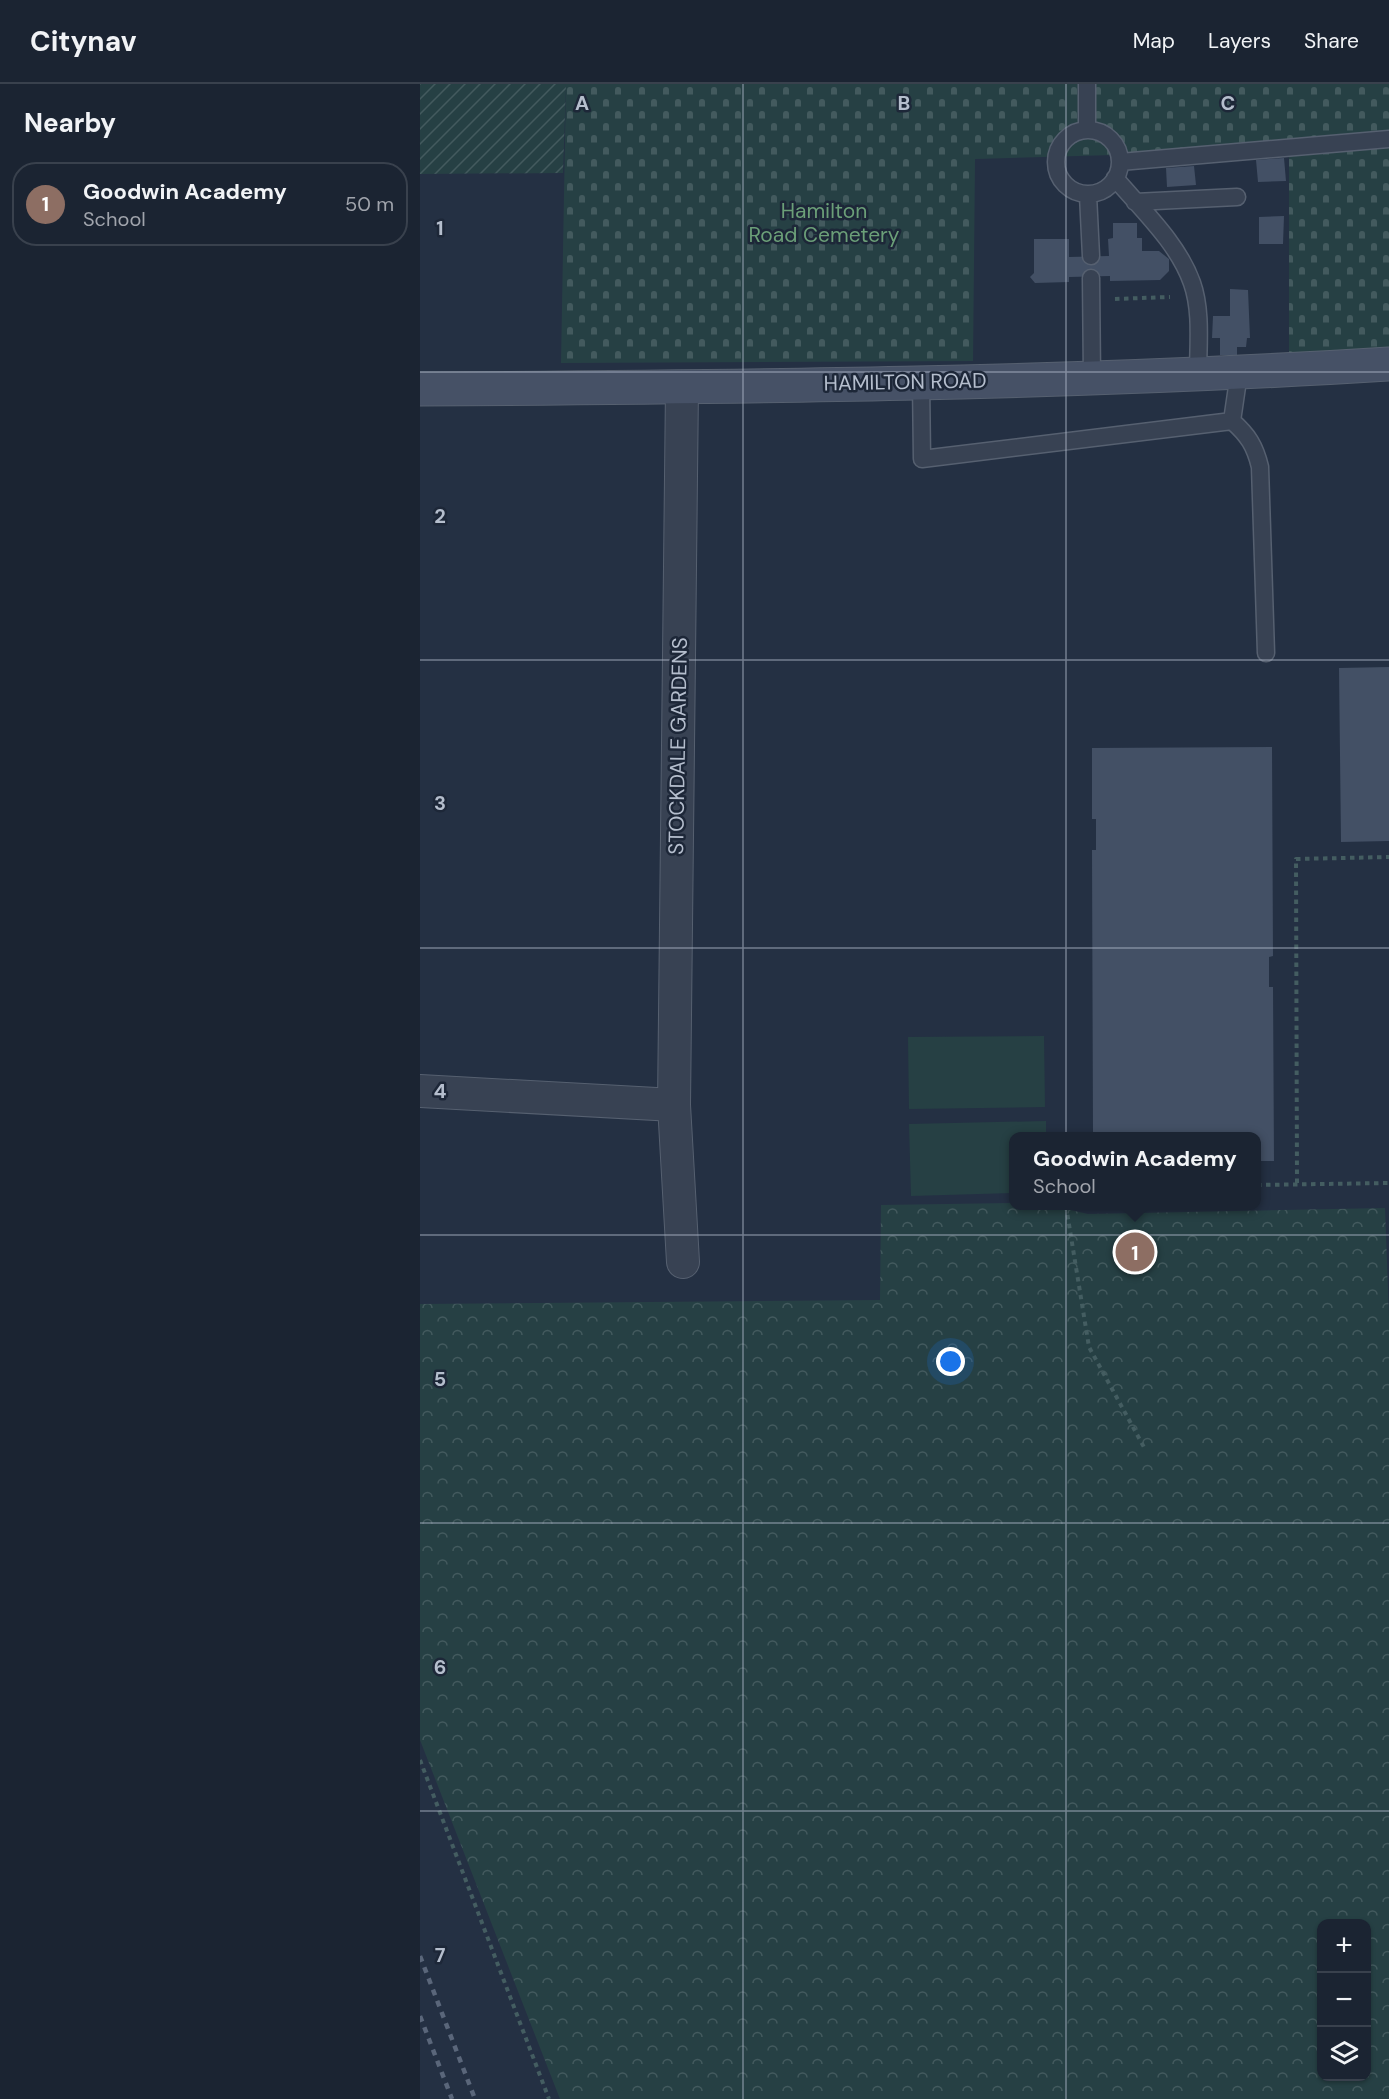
<!DOCTYPE html>
<meta charset="utf-8">
<style>
body{margin:0;font-family:"DM Sans",sans-serif;background:#242c3a;color:#f1f3f6}
.controls{position:absolute;right:18px;bottom:18px;display:grid;overflow:hidden;border-radius:12px;box-shadow:0 2px 4px #0004}
.controls button{width:54px;height:54px;display:grid;place-items:center;padding:0;border:0;border-bottom:2px solid #39414d;background:#1b2432;color:#f1f3f6;font:30px sans-serif}
.you{position:absolute;left:531px;top:1278px;width:21px;height:21px;margin:-15px;border:4px solid #fff;border-radius:50%;background:#1a73e8;box-shadow:0 0 0 9px #1a73e833}
.badge{display:grid;place-items:center;width:39px;height:39px;border-radius:50%;background:#1a73e8;color:#fff;font-size:20px;font-weight:700}
.pin{position:absolute;translate:-50% -50%;border:3px solid #fff;box-shadow:0 2px 6px #0006}
.popup{position:absolute;left:589px;top:1048px;width:252px;height:78px;box-sizing:border-box;display:grid;place-content:center;border-radius:12px;background:#1b2432;filter:drop-shadow(0 2px 4px #0005);font-size:20px;white-space:nowrap;color:#a0a4ac}
.popup b{font-size:22px;color:#f1f3f6}
.popup::after{content:'';position:absolute;left:50%;top:100%;margin-left:-12px;border:12px solid transparent;border-top-color:#1b2432}
.list{margin:0;padding:0;list-style:none}
h2{display:flex;justify-content:space-between;align-items:center;height:78px;margin:0;padding:0 24px;font-size:26px}
h2 small{font-size:20px;font-weight:400;color:#a0a4ac}
.list li{display:grid;grid-template-columns:39px 1fr auto;gap:18px;align-items:center;box-sizing:border-box;height:84px;margin:0 12px 12px;padding:0 12px;border:2px solid #39414d;border-radius:24px}
.list b{display:block;font-size:22px;white-space:nowrap}
.list p{margin:0;font-size:20px;white-space:nowrap;color:#a0a4ac}
.list em{font-size:20px;font-style:normal;color:#a0a4ac}
.icon{flex:none;width:33px;height:33px;fill:none;stroke:currentColor;stroke-width:2;stroke-linecap:round;stroke-linejoin:round}
.map{position:relative;flex:none;width:969px;height:2015px;overflow:hidden}
header{display:flex;align-items:center;gap:36px;box-sizing:border-box;height:84px;padding:0 30px;background:#1b2432;border-bottom:2px solid #39414d}
header strong{font-size:28px}
nav{display:flex;gap:33px;margin-inline-start:auto;font-size:21px}
main{display:flex}
aside{flex:1;background:#1b2432}
.map>svg:first-child{display:block}
.grass{fill:#264044}
.cemetery{fill:url(#cemetery-stones)}
.park{fill:url(#park-crowns);fill-rule:evenodd}
.garden{fill:url(#garden-furrows)}
.building{fill:#435065}
.lines{fill:none;stroke-linecap:round;stroke-linejoin:round}
.service-casing{stroke:#566070;stroke-width:19}
.minor-casing{stroke:#566070;stroke-width:34}
.secondary-casing{stroke:#566070;stroke-width:35}
.path{stroke:#445d61;stroke-width:4;stroke-dasharray:4.5 4.5;stroke-linecap:butt}
.service{stroke:#384253;stroke-width:16}
.minor{stroke:#384253;stroke-width:32}
.secondary{stroke:#465166;stroke-width:33}
.rail{stroke:#5a667a;stroke-width:4.5;stroke-dasharray:6 6;stroke-linecap:butt}
.grid{fill:none;stroke:#b5becd;stroke-width:1.5;stroke-opacity:0.55}
.labels{text-anchor:middle;stroke-width:5;stroke-linejoin:round;paint-order:stroke}
.park-label{font-size:21px;fill:#6b9f78;stroke:#1d2738}
.street-label{font-size:21px;fill:#b5becd;stroke:#1d2738}
.grid-label{font-size:20px;text-anchor:middle;font-weight:bold;fill:#b5becd;stroke:#1d2738;stroke-width:5;stroke-linejoin:round;paint-order:stroke}
</style>
<header>
<strong>Citynav</strong>
<nav><a>Map</a><a>Layers</a><a>Share</a></nav>
</header>
<main>
<aside>
<h2>Nearby<small></small></h2>
<ul class="list">
<li><span class="badge" style="background:#8d6e63">1</span><div><b>Goodwin Academy</b><p>School</p></div><em>50 m</em></li>
</ul>
</aside>
<div class="map">
<svg width="969" height="2015" viewBox="0 0 969 2015">
<defs>
<pattern id="cemetery-stones" width="16" height="16" patternUnits="userSpaceOnUse" patternTransform="scale(1.5)"><rect width="16" height="16" fill="#264044"/><path d="M2 7V4a2 2 0 0 1 4 0v3zM10 15v-3a2 2 0 0 1 4 0v3z" fill="#435a5e"/></pattern>
<pattern id="park-crowns" width="20" height="18" patternUnits="userSpaceOnUse" patternTransform="scale(1.5)"><rect width="20" height="18" fill="#264044"/><path d="M2 6a3 3 0 1 1 6 0M12 15a3 3 0 1 1 6 0" fill="none" stroke="#435a5e"/></pattern>
<pattern id="garden-furrows" width="10" height="10" patternUnits="userSpaceOnUse" patternTransform="scale(1.5)"><rect width="10" height="10" fill="#264044"/><path d="M-1 1l2-2M0 10L10 0M9 11l2-2" fill="none" stroke="#435a5e"/></pattern>
</defs>
<rect width="100%" height="100%" fill="#243043"/>
<!-- grass -->
<path class="grass" d="M624 952 625 1023 489 1025 488 953Z
M626 1037V1052H594L593 1109 491 1112 489 1040Z"/>
<!-- cemetery -->
<path class="cemetery" d="M146 0H969V267L869 272V66L555 75 553 277 141 279Z"/>
<!-- park -->
<path class="park" d="M593 1119 633 1122 668 1130 965 1124 969 1233V2015H140L0 1656V1220L460 1216 461 1121ZM902 1840H946V1992H902Z"/>
<!-- garden -->
<path class="garden" d="M0 0H146L143 89 0 90Z"/>
<!-- building -->
<path class="building" d="M864 74 866 97 838 98 836 76Z
M774 82 776 101 747 103 746 84Z
M864 132 863 160H839V133Z
M693 139H717V154H722V167H739L749 175V187L740 196 690 197V192L649 193V198L615 199 610 193 614 189V155H649V173L689 172 688 155 693 154Z
M810 205 828 206 830 254H827L826 263H817V271H800V254H792L793 232H810Z
M969 583V757L921 758 919 584Z
M852 663 853 872 849 873V903H853L854 1077H837V1052H673L672 766H676V735H672V664Z"/>
<g class="lines">
<!-- service casing -->
<g class="service-casing">
<path id="service" d="M667 0V45
M636 78a32 32 0 1 1 64 0a32 32 0 1 1-64 0Z
M700 78 969 55
M695 94C722 126 758 159 772 199 782 227 778 262 778 291
M668 111 671 172
M715 118 817 113
M671 194 672 294
M501 298 502 375 812 337 819 289
M812 337C828 351 835 362 840 383L846 569"/>
</g>
<!-- minor casing -->
<g class="minor-casing">
<path id="minor" d="M262 303 254 1021 263 1178
M0 1007 254 1021"/>
</g>
<!-- secondary casing -->
<g class="secondary-casing">
<path id="secondary" d="M0 305C323 303 647 300 969 280"/>
</g>
<!-- path -->
<path class="path" d="M695 215 750 213
M877 1099 876 775 969 773
M837 1101 969 1099
M646 1122 669 1263 725 1365
M0 1676 129 2015"/>
<!-- service -->
<use href="#service" class="service"/>
<!-- minor -->
<use href="#minor" class="minor"/>
<!-- secondary -->
<use href="#secondary" class="secondary"/>
<!-- rail -->
<path class="rail" d="M0 1872 55 2015
M0 1932 32 2015"/>
</g>
<!-- grid -->
<path class="grid" d="M323 0V2015M646 0V2015M0 288H969M0 576H969M0 864H969M0 1151H969M0 1439H969M0 1727H969"/>
<g class="labels">
<!-- park labels -->
<g class="park-label">
<text x="404" y="134">Hamilton<tspan x="404" dy="24">Road Cemetery</tspan></text>
</g>
<!-- street labels -->
<g class="street-label">
<text transform="translate(485 298) rotate(-1)" y="7">HAMILTON ROAD</text>
<text transform="translate(258 662) rotate(-89)" y="7">STOCKDALE GARDENS</text>
</g>
</g>
<g class="grid-label">
<text x="162" y="26">A</text>
<text x="484" y="26">B</text>
<text x="808" y="26">C</text>
<text x="20" y="151">1</text>
<text x="20" y="439">2</text>
<text x="20" y="726">3</text>
<text x="20" y="1014">4</text>
<text x="20" y="1302">5</text>
<text x="20" y="1590">6</text>
<text x="20" y="1878">7</text>
</g>
</svg>
<div class="controls">
<button>+</button>
<button>−</button>
<button><svg class="icon" aria-label="layers" viewBox="0 0 24 24"><path d="M12 4l9 5-9 5-9-5zM3 14l9 5 9-5"/></svg></button>
</div>
<div class="you"></div>
<div class="pin badge" style="left:715px;top:1168px;background:#8d6e63">1</div>
<div class="popup"><b>Goodwin Academy</b>School</div>
</div>
</main>
